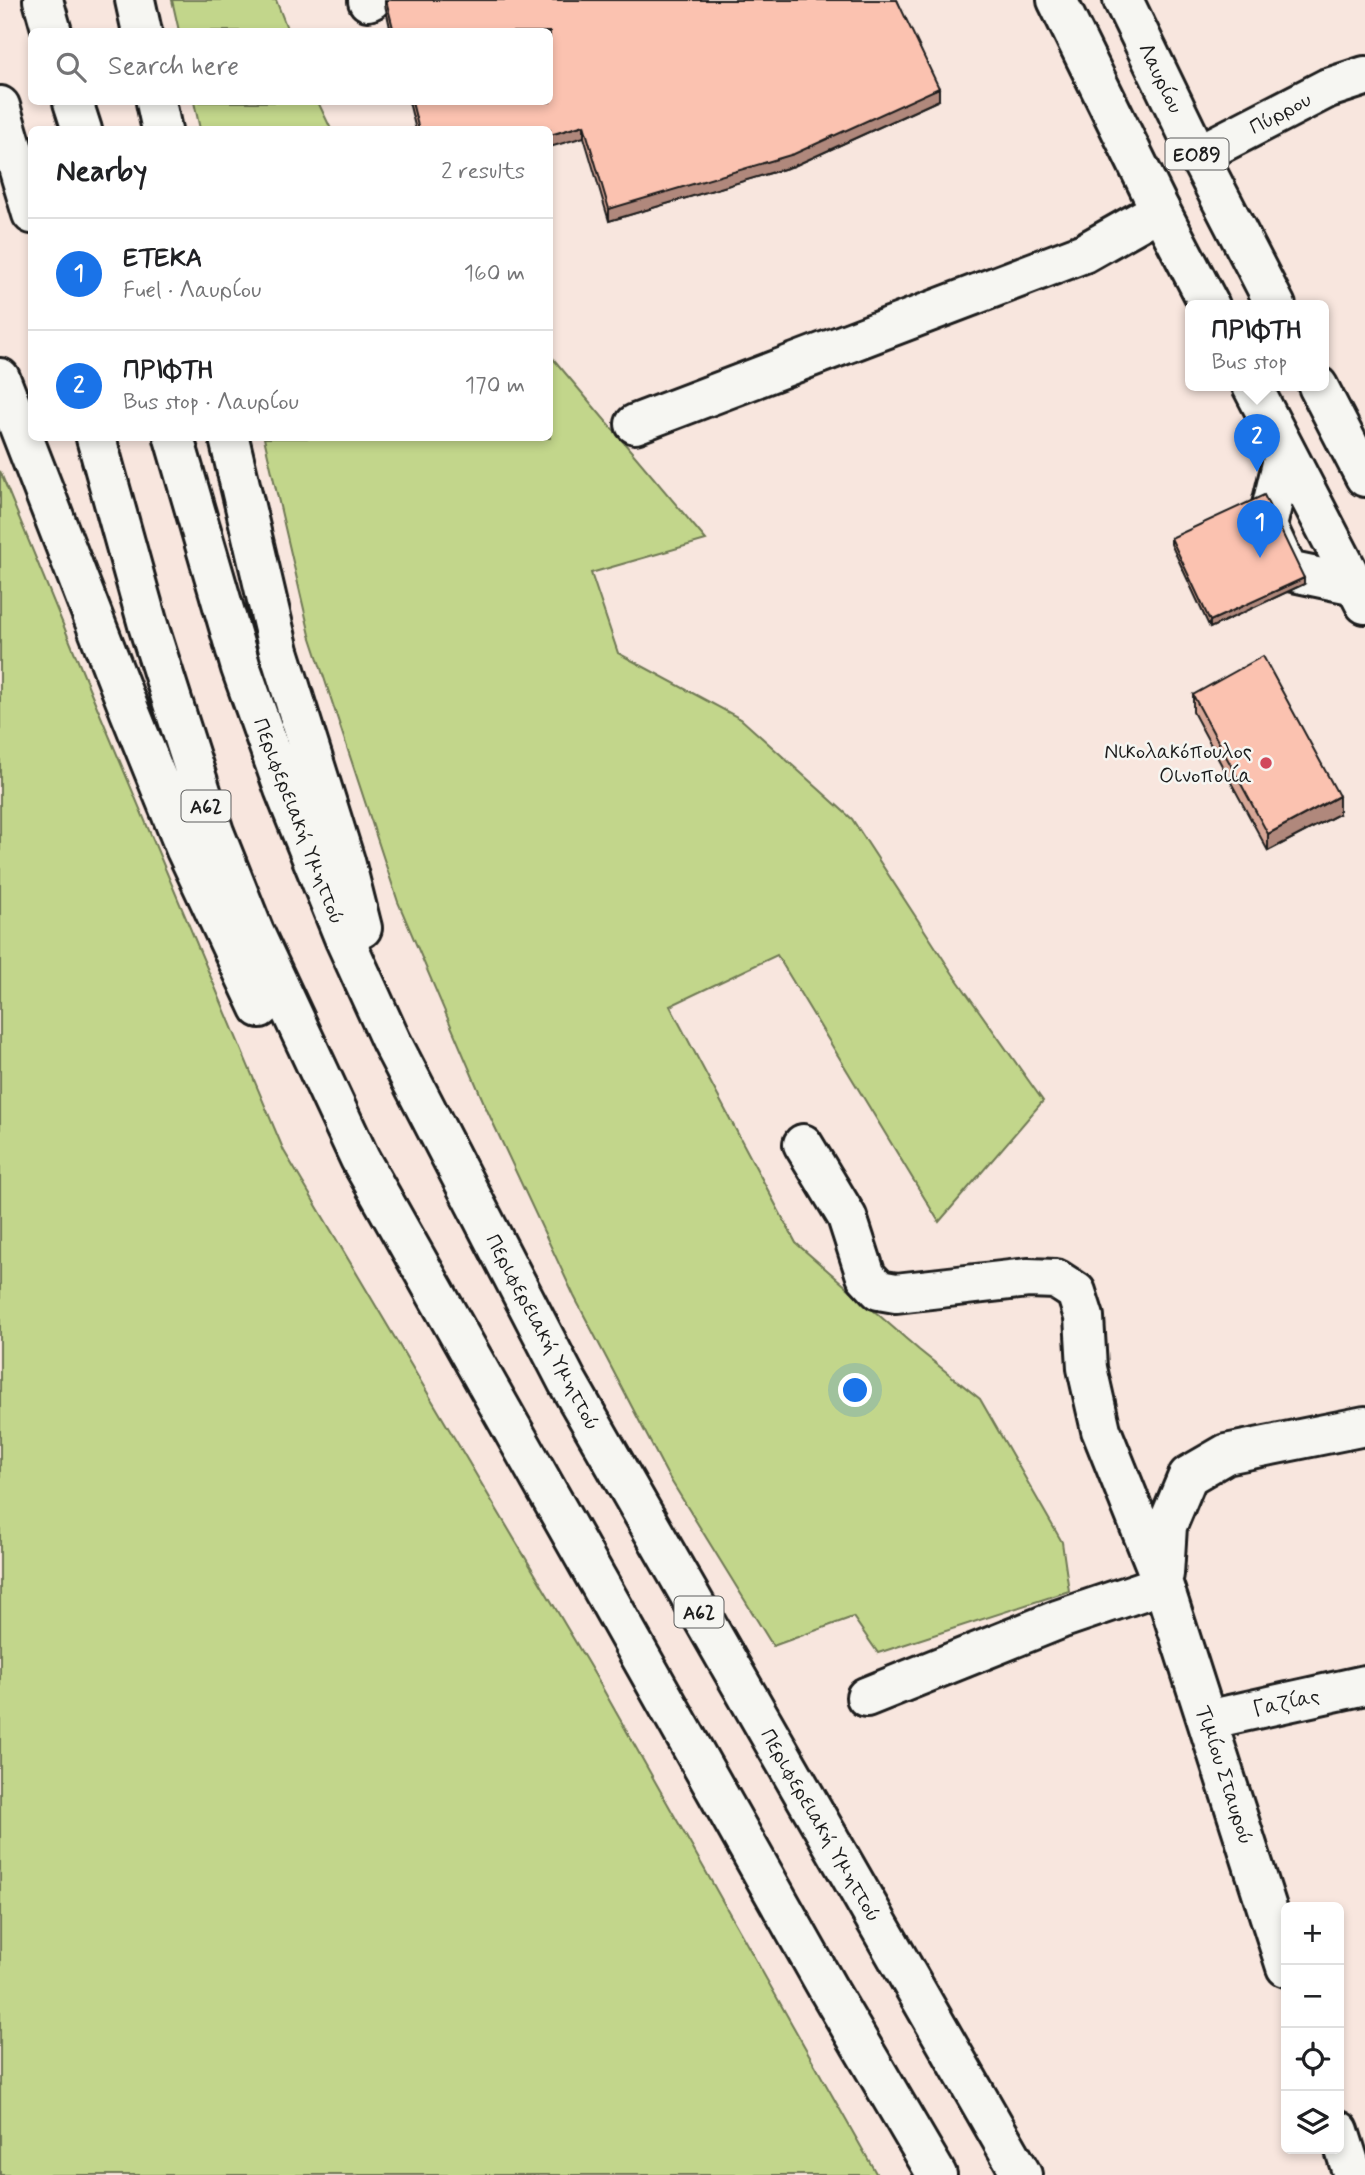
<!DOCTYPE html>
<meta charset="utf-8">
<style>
body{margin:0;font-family:Mynerve,sans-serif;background:#f2f2f2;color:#202124}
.controls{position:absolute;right:21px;bottom:21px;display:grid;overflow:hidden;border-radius:10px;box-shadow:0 4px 10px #0003}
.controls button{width:63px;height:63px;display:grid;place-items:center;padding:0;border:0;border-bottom:2px solid #e0e0e0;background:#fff;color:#202124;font:35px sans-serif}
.you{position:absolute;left:856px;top:1391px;width:24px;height:24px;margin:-18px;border:5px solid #fff;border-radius:50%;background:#1a73e8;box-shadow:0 0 0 10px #1a73e833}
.badge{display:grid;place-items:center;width:46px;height:46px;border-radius:50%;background:#1a73e8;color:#fff;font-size:23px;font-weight:700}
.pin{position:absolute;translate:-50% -58px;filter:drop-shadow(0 2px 4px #0008)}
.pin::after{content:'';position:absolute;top:37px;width:24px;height:21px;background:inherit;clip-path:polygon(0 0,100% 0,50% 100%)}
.popup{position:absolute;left:1185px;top:300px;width:144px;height:91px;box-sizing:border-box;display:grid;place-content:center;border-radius:10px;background:#fff;filter:drop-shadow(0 2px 5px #0005);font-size:23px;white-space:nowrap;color:#757577}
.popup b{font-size:26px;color:#202124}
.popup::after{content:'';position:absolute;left:50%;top:100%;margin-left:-14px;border:14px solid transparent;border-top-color:#fff}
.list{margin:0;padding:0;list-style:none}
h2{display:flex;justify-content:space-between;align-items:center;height:91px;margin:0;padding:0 28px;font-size:30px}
h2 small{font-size:23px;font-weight:400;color:#757577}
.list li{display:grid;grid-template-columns:46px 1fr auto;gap:21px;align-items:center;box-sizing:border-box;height:112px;padding:0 28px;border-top:2px solid #e0e0e0}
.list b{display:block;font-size:26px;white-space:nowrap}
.list p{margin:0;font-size:23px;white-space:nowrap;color:#757577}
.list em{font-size:23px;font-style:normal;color:#757577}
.icon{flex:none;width:38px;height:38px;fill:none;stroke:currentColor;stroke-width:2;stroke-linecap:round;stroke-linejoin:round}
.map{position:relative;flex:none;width:1365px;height:2175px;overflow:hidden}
.search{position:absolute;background:#fff;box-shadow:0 4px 10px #0003;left:28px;top:28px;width:525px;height:77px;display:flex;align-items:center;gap:18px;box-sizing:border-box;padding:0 24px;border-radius:10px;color:#757577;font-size:26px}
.panel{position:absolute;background:#fff;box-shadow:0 4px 10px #0003;left:28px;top:126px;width:525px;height:315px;border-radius:10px}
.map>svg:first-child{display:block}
.green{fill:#c2d68b;stroke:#6f7954;stroke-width:2}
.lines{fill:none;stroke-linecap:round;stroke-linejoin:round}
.minor-casing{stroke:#1c1c1c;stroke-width:44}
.major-casing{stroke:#1c1c1c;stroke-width:44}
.highway-casing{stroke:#1c1c1c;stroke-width:44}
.minor{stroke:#f6f6f2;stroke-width:38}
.major{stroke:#f6f6f2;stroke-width:38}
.highway{stroke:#f6f6f2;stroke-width:38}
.wall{fill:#d8a797;stroke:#1c1c1c;stroke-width:2}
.shaded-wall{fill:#b0887b;stroke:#1c1c1c;stroke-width:2}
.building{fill:#fbc2b0;stroke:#1c1c1c;stroke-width:2}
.poi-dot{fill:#d1495b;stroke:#f6f6f2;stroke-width:2.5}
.labels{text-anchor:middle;stroke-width:5;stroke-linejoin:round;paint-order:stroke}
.shield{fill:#f6f6f2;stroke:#5d5d5c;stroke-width:2}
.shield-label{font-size:19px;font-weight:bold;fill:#1c1c1c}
.street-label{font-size:21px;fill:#1c1c1c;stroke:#f6f6f2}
.poi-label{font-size:21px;fill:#1c1c1c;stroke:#f6f6f2;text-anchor:end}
</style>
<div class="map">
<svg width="1365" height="2175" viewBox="0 0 1365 2175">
<rect width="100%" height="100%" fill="#f8e6de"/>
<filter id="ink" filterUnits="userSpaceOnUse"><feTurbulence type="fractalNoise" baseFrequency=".0143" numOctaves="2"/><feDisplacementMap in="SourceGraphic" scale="14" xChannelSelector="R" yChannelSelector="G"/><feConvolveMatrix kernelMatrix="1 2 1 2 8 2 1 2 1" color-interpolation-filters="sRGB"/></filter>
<g filter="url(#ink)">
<!-- green -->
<path class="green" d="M172 0H276L288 31H179Z
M194 102H318L331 129H200Z
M550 355 706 540 591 573 618 653 741 719 852 819 953 974 1043 1101 939 1222 777 955 670 1006 796 1243 919 1350 980 1399 1062 1542 1069 1591 878 1653 853 1617 773 1646 667 1474 574 1296 487 1110 398 902 310 635 264 438H550Z
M0 471 92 695 284 1151 595 1675 877 2175H0Z"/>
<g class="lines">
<!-- minor casing -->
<g class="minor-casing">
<path id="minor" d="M368 1 371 0
M1198 155 1328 88 1365 76
M635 424 1084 253 1160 210
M1285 451 1267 526 1288 571 1355 585
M803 1144 847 1217 866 1276 879 1290 896 1293 1028 1278 1056 1279 1076 1292 1084 1317 1087 1368 1101 1430 1163 1584 1286 1967
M1164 1574 1167 1526 1188 1476 1226 1454 1365 1426
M866 1697 1060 1619 1163 1584
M1207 1720 1365 1685
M1339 2131 1353 2175"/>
</g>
<!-- major casing -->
<g class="major-casing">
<path id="major" d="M1057 0 1160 210 1210 306
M1123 0 1198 155 1276 306
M1252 386 1365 604
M1318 386 1365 477"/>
</g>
<!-- highway casing -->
<g class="highway-casing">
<path id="highway" d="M43 0 52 32
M135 0 142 32
M73 102 82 130
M156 102 162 130
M0 106 32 214
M0 378 130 712 186 850 260 1008
M96 438 148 625 214 832 254 932 360 1159 828 1989 937 2175
M174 438 241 668 284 789 345 940 391 1041 567 1381 1022 2175
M229 438 279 651 345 861 362 928"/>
</g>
<!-- minor -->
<use href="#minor" class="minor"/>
<!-- major -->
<use href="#major" class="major"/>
<!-- highway -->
<use href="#highway" class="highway"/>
</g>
<!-- wall -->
<path class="wall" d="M385 0H897L939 100 794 166 609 221 584 137 550 130H416L409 102H550V32H391L385 5Z
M1171 538 1304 584 1210 628 1171 544Z
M1193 695 1339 814 1268 851 1193 712Z"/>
<!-- shaded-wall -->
<path class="shaded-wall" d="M939 88V100L794 166 609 221V209Z
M584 125V137L550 147V135Z
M1304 578V584L1210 628V621Z
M1339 796V814L1268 851V834Z"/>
<!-- building -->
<path class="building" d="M386 0H897L939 88 794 154 609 209 584 125 550 135V130H419L412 102H550V32H394Z
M1264 495 1304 578 1210 621 1171 538Z
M1263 656 1339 796 1268 834 1193 695Z"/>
</g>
<!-- markers -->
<circle class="poi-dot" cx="1266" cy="763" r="7"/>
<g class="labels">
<!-- shield labels -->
<g class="shield">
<rect x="1165.5" y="138.5" width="63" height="31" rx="5"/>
<rect x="181.5" y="790.5" width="49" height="31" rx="5"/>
<rect x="674.5" y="1596.5" width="49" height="31" rx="5"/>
</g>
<g class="shield-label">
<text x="1197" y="161">ΕΟ89</text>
<text x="206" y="813">Α62</text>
<text x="699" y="1619">Α62</text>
</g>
<!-- street labels -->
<g class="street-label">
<text transform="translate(1161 78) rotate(64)" y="7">Λαυρίου</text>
<text transform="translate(1280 113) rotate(-28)" y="7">Πύρρου</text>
<text transform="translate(299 821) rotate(69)" y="7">Περιφερειακή Υμηττού</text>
<text transform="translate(543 1332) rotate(62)" y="7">Περιφερειακή Υμηττού</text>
<text transform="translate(1286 1702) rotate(-12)" y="7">Γαζίας</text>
<text transform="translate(1225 1775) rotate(72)" y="7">Τιμίου Σταυρού</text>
<text transform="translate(821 1825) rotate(60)" y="7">Περιφερειακή Υμηττού</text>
</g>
<!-- poi labels -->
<g class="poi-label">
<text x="1252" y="758">Νικολακόπουλος<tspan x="1252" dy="24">Οινοποιία</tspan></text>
</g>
</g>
</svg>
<div class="controls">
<button>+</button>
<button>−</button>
<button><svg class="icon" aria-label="locate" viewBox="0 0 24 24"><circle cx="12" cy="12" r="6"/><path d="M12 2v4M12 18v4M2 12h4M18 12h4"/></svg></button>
<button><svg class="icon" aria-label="layers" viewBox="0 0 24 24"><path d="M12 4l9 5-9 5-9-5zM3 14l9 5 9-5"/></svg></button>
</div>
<div class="you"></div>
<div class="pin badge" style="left:1260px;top:558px">1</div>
<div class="pin badge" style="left:1257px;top:472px">2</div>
<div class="popup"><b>ΠΡΙΦΤΗ</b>Bus stop</div>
<div class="search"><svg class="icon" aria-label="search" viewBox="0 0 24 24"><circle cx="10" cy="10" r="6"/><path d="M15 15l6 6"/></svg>Search here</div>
<section class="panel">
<h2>Nearby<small>2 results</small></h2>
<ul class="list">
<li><span class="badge">1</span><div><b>ΕΤΕΚΑ</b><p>Fuel · Λαυρίου</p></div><em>160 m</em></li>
<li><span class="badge">2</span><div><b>ΠΡΙΦΤΗ</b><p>Bus stop · Λαυρίου</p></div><em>170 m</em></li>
</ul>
</section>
</div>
